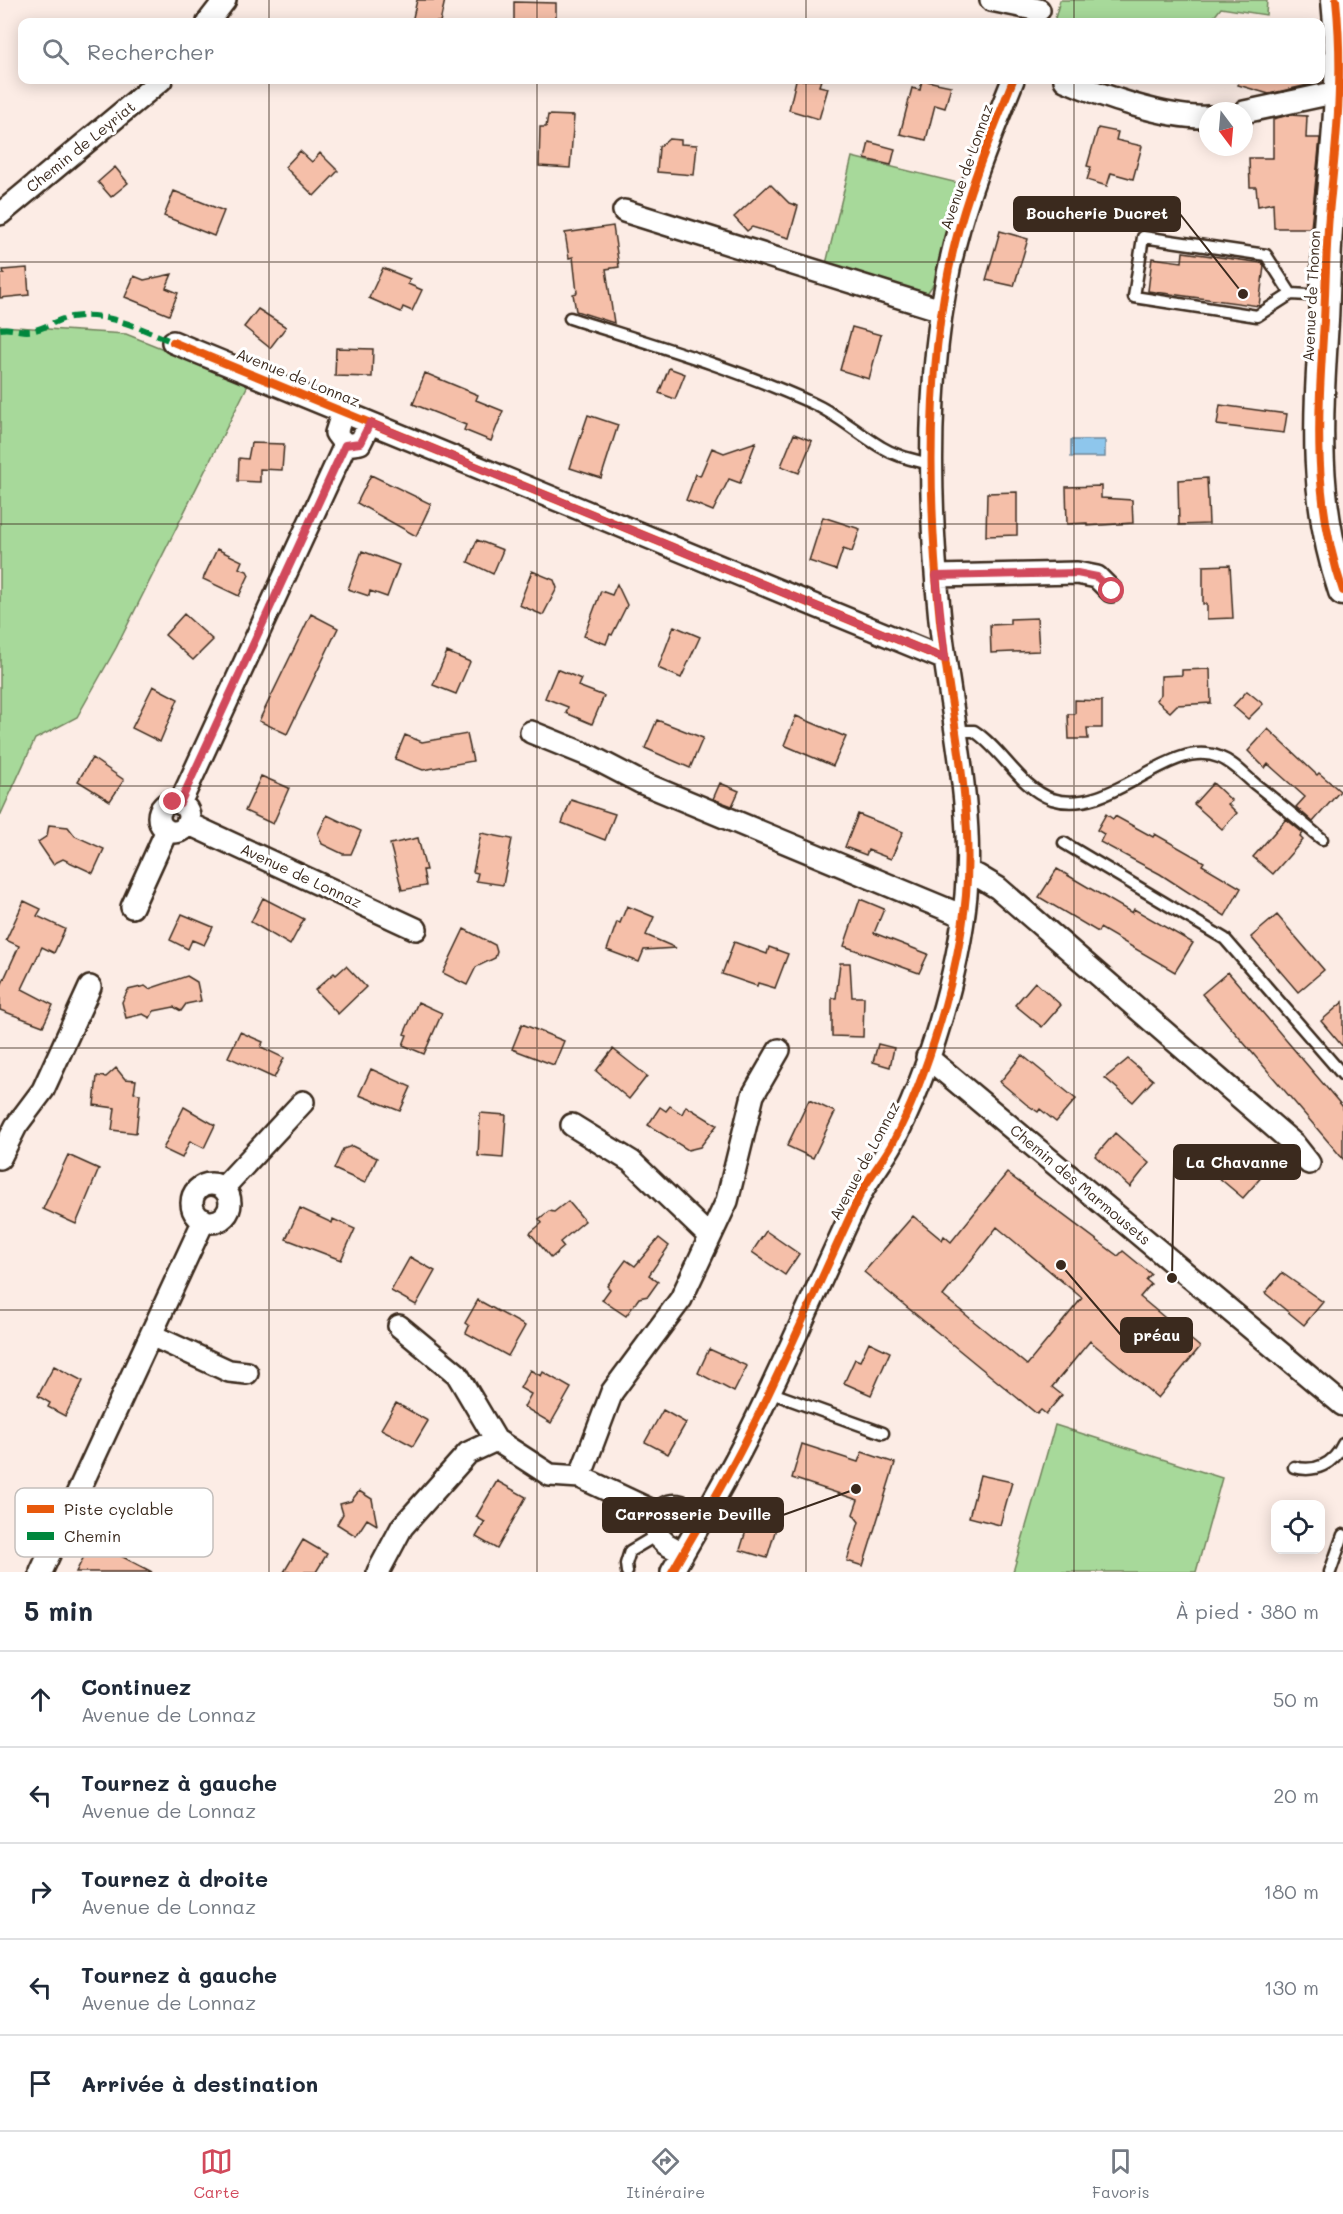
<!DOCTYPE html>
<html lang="fr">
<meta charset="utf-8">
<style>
body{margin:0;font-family:Mali,sans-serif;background:#f2f2f3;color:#1f2937}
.controls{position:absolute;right:18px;bottom:18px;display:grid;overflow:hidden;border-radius:12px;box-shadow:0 3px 15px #0003}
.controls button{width:54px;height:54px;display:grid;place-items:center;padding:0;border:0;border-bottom:2px solid #e0e1e3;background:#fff;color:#1f2937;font:30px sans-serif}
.compass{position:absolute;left:1199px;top:102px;width:54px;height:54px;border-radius:50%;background:#fff;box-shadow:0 3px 15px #0003;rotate:164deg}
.stop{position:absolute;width:18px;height:18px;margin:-14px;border:4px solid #d1495b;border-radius:50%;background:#fff}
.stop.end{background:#d1495b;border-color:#fff;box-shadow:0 2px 6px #0008}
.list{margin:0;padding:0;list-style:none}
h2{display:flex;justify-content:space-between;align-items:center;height:78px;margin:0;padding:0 24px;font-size:26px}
h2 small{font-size:20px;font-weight:400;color:#747a83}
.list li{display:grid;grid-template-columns:39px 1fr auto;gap:18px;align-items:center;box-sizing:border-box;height:96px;padding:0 24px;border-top:2px solid #e0e1e3}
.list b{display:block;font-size:22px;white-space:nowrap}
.list p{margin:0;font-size:20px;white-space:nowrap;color:#747a83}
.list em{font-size:20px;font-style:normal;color:#747a83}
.icon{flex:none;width:33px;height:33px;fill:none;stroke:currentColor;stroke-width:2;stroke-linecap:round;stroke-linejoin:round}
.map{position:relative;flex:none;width:1343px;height:1572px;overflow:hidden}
.search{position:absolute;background:#fff;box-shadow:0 3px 15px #0003;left:18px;right:18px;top:18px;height:66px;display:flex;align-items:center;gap:15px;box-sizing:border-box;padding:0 21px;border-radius:12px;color:#747a83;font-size:22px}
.sheet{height:558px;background:#fff}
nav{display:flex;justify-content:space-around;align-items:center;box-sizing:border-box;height:84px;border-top:2px solid #e0e1e3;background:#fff;font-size:16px;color:#747a83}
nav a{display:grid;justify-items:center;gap:3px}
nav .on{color:#d1495b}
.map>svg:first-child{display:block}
.green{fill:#a7d99a;stroke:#71825c;stroke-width:1.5}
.water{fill:#8ec6ec;stroke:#6d889a;stroke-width:1.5}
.building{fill:#f5bfa9;stroke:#3b2a1e;stroke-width:1.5;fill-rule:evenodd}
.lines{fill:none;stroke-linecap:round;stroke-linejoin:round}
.lane-casing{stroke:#3b2a1e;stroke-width:15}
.street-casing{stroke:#3b2a1e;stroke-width:26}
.secondary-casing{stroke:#3b2a1e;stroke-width:33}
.lane{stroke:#fff;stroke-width:10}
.street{stroke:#fff;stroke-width:21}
.secondary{stroke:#fff;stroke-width:28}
.quiet{stroke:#00873e;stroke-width:6;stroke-dasharray:12 6;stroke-linecap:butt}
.cycleway-casing{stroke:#fff;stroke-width:11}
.cycleway{stroke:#e8590c;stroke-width:8}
.route{stroke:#d1495b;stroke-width:8}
.grid{fill:none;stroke:#3b2a1e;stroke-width:1.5;stroke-opacity:0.55}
.labels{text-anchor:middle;stroke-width:6;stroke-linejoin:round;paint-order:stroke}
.street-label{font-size:15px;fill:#3b2a1e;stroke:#fff}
.key{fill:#fff;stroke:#c4bfbc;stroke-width:1.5}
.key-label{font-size:16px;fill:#3b2a1e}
.leader{fill:none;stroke:#3b2a1e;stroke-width:2}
.callout-dot{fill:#3b2a1e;stroke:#fff;stroke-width:2}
.callout{fill:#3b2a1e;stroke:#3b2a1e;stroke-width:2}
.callout-label{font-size:16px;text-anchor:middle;font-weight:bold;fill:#fff}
</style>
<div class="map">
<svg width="1343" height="1572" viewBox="0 0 1343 1572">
<rect width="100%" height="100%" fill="#fcece5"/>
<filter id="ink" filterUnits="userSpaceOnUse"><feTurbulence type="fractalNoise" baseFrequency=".0167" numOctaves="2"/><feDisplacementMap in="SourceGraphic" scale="12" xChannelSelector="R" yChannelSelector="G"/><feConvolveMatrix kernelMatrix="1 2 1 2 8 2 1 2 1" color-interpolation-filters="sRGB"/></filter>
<g filter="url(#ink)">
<!-- green -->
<path class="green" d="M1060 0H1267L1266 15 1221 8 1210 22H1054Z
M852 157 962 184 935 282 928 292 922 294 826 264Z
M0 326 126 334 249 383 116 648 77 717 35 739 0 816Z
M1055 1425 1222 1478 1196 1572H1013Z"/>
<!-- water -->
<path class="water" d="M1071 440H1105V457H1071Z"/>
<!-- building -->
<path class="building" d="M417 0H445L440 22H412Z
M514 2 556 3V22H514Z
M796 80H821L819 86 828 88 819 119 789 110Z
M922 80 951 86 945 108 935 105 926 140 900 134 912 88 920 90Z
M1239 80H1323L1316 83 1269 94 1238 85Z
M548 115 574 116 570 168 539 166 540 127H546Z
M1289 115 1307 116 1306 138H1320L1311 228H1274L1273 203 1258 206 1256 187H1250L1249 158H1273V119Z
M1098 128 1118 132 1116 140 1142 146 1133 179 1111 173 1107 186 1087 180 1091 167 1087 166Z
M669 139 681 140V144L697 145 694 175 657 172 659 147Z
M869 142 895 149 891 165 865 159Z
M300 151 312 162 320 153 338 171 314 196 285 167Z
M115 167 128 183 111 197 98 182Z
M770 184 789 203 798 206 789 238 752 227 747 231 734 217Z
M174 191 224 211 214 236 164 216Z
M613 226 619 267 606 269 614 323 576 311 573 294 577 293 573 257 569 258 565 233Z
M1000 231 1028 239 1014 286 986 280Z
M1183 252 1262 263 1264 266 1259 306 1148 291 1152 258 1182 262Z
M27 268 29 295 0 298V274H4L3 270Z
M383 268 410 279 408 284 422 290 412 311 403 307 401 312 369 298Z
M172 274 166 288 178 293 169 315 125 297 134 276 144 280Z
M258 309 286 327 270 348 244 327Z
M852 327 881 335 869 379 840 370Z
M336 348 373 349 372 377 335 376Z
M669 368 685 374 675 399 659 393Z
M425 373 478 395 476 400 503 411 491 441 464 430 466 425 413 404Z
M1220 405 1287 414 1284 433 1217 425Z
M588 415 618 425 601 478 570 468Z
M794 434 812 441 799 473 781 466Z
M756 442 740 483 729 479 713 511 686 500 696 474 700 476 712 448 724 453Z
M251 443 284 444 282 470 260 469V482L238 481 239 458 248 459Z
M371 475 431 504 416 536 357 503Z
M1207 478 1209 524 1179 525 1178 480Z
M1101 486V498L1132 500 1133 523 1087 526V523L1067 524 1066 487Z
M1017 492V535L986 536 987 493Z
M823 517 860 529 852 552 843 549 836 570 809 561Z
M477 540 503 550 493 574 468 562Z
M217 549 242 561 239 568 247 571 249 575 239 596 203 579Z
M362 551 399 565 387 597 370 591 369 596 348 589Z
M1230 565 1233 618 1207 619V604H1203V566Z
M532 571 554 580 557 588 543 615 519 605Z
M617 584 627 605 612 635 610 634 606 644 584 636 601 591 612 595Z
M184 614 213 640 193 660 165 635Z
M311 614 338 628 287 734 259 721Z
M1037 618 1039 651 991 653 990 625 1010 624V619Z
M674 626 700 637 681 678 658 668Z
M447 652 470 662 456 694 433 685Z
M557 669 581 679 578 686 604 696 592 724 566 713 568 707 545 698Z
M1210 669 1211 703 1177 705 1170 712 1156 700 1161 694V676L1182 675V670Z
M153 686 178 699 160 742 132 728Z
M1247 691 1263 704 1248 719 1233 706Z
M1075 700 1102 701V728H1087L1088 739H1069L1068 714H1075Z
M796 716 846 737 833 766 784 745Z
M657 720 703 738 690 768 645 748Z
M1268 729 1317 775 1319 773 1340 791 1313 822 1296 807 1305 797 1268 764 1265 768 1248 751Z
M467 734 473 761 423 770 395 759 405 735 422 742Z
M92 758 124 780 110 801 78 781Z
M261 776 289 788 273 824 245 811Z
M720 783 739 791 732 806 713 799Z
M1213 783 1232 801 1228 804 1237 813 1222 829 1194 804Z
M571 800 615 814 605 840 562 823Z
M858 814 903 832 891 859 868 850 866 855 845 847Z
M1106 814 1113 819 1115 816 1153 837 1155 834 1204 862 1202 865 1241 888 1225 916 1160 874 1100 842 1104 834 1097 830Z
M327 815 361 831 351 854H343L322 844 318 834Z
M1286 819 1303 833 1300 837 1303 840 1273 874 1253 857Z
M49 825 68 827 75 836 104 849 93 873 63 859 53 864 38 842 47 836Z
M481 833 512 839 503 885 476 881 478 873 473 872Z
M418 838 426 870H423L426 886 402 890 390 844Z
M1057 869 1132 913 1134 909 1193 943 1175 972 1100 928 1098 932 1039 897Z
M263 898 304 919 290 945 251 922Z
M860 899 884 909 874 933 928 954 919 973 844 946Z
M24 901 41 909 37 916 65 929 54 953 42 947 22 989 53 1005 43 1026 0 1010V988L19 946 6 940Z
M627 906 654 917 646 935 676 948 644 950 639 962 607 950 617 922 620 923Z
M182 914 213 927 204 945 192 940 188 949 170 940Z
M1277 915 1324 970 1298 992 1251 937Z
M464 929 495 945 497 952 495 958 476 967 467 985 443 973Z
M734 942 767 954 769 947 788 954 775 988 758 983 757 986 722 974Z
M840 963H850L852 997H864L863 1037 832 1036V998H836Z
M346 966 366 987 338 1014 315 990 334 973 336 975Z
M1228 972 1343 1107V1159L1202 994Z
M187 976 197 982 201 1001 186 1004 181 1011 174 1007 154 1011 150 1018 143 1014 126 1018 122 1002 128 990 145 986 149 989Z
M1035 982 1061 1005 1042 1027 1015 1005Z
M418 1002 442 1013 424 1054 403 1045 407 1035 404 1034Z
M1343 1002V1047L1321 1021Z
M522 1024 564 1041 554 1065 512 1049Z
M240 1032 263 1042 261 1047 284 1058 274 1078 228 1057Z
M878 1044 894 1048 890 1067 873 1062Z
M613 1049 647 1076 629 1099 596 1071Z
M1022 1055 1076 1099 1056 1122 1040 1109 1038 1112 1026 1104 1000 1082Z
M1128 1059 1153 1080 1133 1102 1105 1078Z
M116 1068 125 1079 136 1080 134 1093 140 1094 136 1133 112 1130 115 1108 94 1105 97 1076 106 1077Z
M371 1069 411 1087 400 1111 359 1095Z
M809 1100 835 1112 813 1158 787 1146Z
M670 1106 682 1114 686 1106 717 1125 700 1147 688 1150 648 1125 660 1107 666 1111Z
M184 1107 215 1125 204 1148 190 1141 182 1158 163 1149Z
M480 1113 506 1115 503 1158 478 1156Z
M1115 1133 1149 1163 1130 1187 1095 1156Z
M352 1146 377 1158 365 1183 334 1169 343 1149Z
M1231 1147 1264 1174 1243 1198 1212 1172Z
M68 1155 99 1169 76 1224 43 1209Z
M1007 1173 1118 1256 1123 1251 1151 1274 1146 1280 1151 1284 1140 1297 1200 1347 1158 1398 1090 1341 1052 1387 1062 1395 1046 1414 1041 1410 1037 1414 864 1272 913 1216 942 1240 944 1236 951 1242ZM997 1227 1082 1298 1027 1365 943 1296Z
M568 1201 585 1221 560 1242 564 1247 551 1258 530 1233 542 1223 539 1219 549 1211 554 1212Z
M300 1208 332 1223 333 1219 355 1229 341 1260 286 1239Z
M766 1231 799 1254 785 1275 752 1252Z
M659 1238 669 1246 649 1275 658 1282 648 1296 639 1298 626 1316 602 1300 610 1289 607 1286 626 1260 635 1266Z
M410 1257 435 1271 416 1305 391 1291Z
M1282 1273 1323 1302 1304 1325 1265 1293Z
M478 1300 525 1326 508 1356 466 1333 469 1326 465 1323Z
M869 1342 890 1352 871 1395 844 1383 855 1359 860 1361Z
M709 1349 747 1366 734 1392 698 1373Z
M54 1366 83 1381 65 1416 48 1407 50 1403 38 1396Z
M530 1370 541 1376 543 1372 571 1388 551 1423 524 1407 531 1394 520 1388Z
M396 1403 428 1421 413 1446 381 1429Z
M663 1410 686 1423 668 1454 645 1442Z
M802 1444 858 1462 862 1452 895 1463 863 1566 847 1561 859 1522 853 1514 858 1500 792 1478Z
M980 1475 1012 1482 1000 1525 969 1517Z
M497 1481 526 1497 497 1549 476 1537 485 1522 476 1517Z
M359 1491 372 1499 377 1525 367 1519 356 1536 337 1524 343 1514 340 1504 351 1501Z
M750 1518 777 1525 767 1558 740 1550Z
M303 1540 327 1554 316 1572H284Z
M92 1541 152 1572H76Z"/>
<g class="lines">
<!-- lane casing -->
<g class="lane-casing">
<path id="lane" d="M1291 294 1266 255 1143 237 1134 297 1257 316 1291 294 1325 296
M570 318C651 344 735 368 812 403 837 414 857 433 881 447 897 457 915 460 933 465
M955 731H974C1002 749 1020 788 1052 799 1112 818 1168 737 1219 757 1233 762 1244 775 1255 784 1278 802 1300 821 1322 839
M1064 843 1225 939 1343 1075
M769 1392 883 1433
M1294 1467C1315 1473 1334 1464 1343 1444
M627 1572 626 1564 630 1551 657 1535
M1330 1572 1343 1535"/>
</g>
<!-- street casing -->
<g class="street-casing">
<path id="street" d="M991 0 1039 10
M208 22 225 0
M1065 80C1102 96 1167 119 1208 117
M1244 112 1342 91
M624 211 941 310
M0 214 161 80
M173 342 945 659
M343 411 336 433 345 445 360 443 370 423
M937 576 1077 573 1097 577 1111 591
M531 732 590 756 640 782 963 916
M159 817a15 15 0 1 1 30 0a15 15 0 1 1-30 0Z
M180 803 345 445
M187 823 416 929
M967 873 978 876 998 888 1294 1144 1309 1163
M132 907 167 830
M927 1057 1343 1405
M572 1125 632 1162 710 1237
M0 1158 16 1126 43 1090 90 987
M192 1203a19 19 0 1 1 38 0a19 19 0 1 1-38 0Z
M223 1188 303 1102
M399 1326 457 1374 496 1440
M151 1335 229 1371 247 1373
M580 1477 612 1392 681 1299 727 1201 753 1095 779 1050
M683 1553 666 1544 657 1535V1516C671 1497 687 1508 703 1517
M41 1572 204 1220
M378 1572 402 1527 468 1453 496 1440 550 1475 580 1477 659 1514
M672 1572C698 1526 726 1481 749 1434 788 1356 822 1276 859 1197 868 1178 882 1162 892 1144 928 1076 959 972 966 895 974 804 950 711 940 620 928 499 925 362 955 243 969 187 992 133 1013 80"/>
</g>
<!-- secondary casing -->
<g class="secondary-casing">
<path id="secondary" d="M1336 0C1343 69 1338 126 1331 194 1326 236 1326 279 1324 321 1318 416 1312 500 1343 591"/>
</g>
<!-- lane -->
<use href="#lane" class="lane"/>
<!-- street -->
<use href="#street" class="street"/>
<!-- secondary -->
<use href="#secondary" class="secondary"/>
<!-- quiet -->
<path class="quiet" d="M0 329C10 327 18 331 27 331 43 331 56 319 71 317 106 311 142 329 173 342"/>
<!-- cycleway casing -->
<g class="cycleway-casing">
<path id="cycleway" d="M1336 0C1343 69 1338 126 1331 194 1326 236 1326 279 1324 321 1318 416 1312 500 1343 591
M173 342 945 659
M672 1572C698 1526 726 1481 749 1434 788 1356 822 1276 859 1197 868 1178 882 1162 892 1144 928 1076 959 972 966 895 974 804 950 711 940 620 928 499 925 362 955 243 969 187 992 133 1013 80"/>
</g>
<!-- cycleway -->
<use href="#cycleway" class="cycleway"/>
</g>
</g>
<g class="lines" filter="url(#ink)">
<!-- route -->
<path class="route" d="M173 802 180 803 345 445 360 443 370 423 945 659 936 576 1077 573 1097 577 1112 591"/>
</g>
<!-- grid -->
<path class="grid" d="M269 0V22M537 0V22M806 0V22M1074 0V22M269 80V1572M537 80V1572M806 80V1572M1074 80V1572M0 262H1343M0 524H1343M0 786H1343M0 1048H1343M0 1310H1343"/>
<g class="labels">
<!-- street labels -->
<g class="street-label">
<text transform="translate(81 147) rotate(-39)" y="5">Chemin de Leyriat</text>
<text transform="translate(967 167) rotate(-71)" y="5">Avenue de Lonnaz</text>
<text transform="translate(1312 296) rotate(-87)" y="5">Avenue de Thonon</text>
<text transform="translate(298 378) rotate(22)" y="5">Avenue de Lonnaz</text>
<text transform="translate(301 876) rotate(25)" y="5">Avenue de Lonnaz</text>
<text transform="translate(865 1161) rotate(-62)" y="5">Avenue de Lonnaz</text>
<text transform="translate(1080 1185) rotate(40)" y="5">Chemin des Marmousets</text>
</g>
</g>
<!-- legend -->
<rect x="15" y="1488" width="198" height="69" rx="9" class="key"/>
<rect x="27" y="1505" width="27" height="8" fill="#e8590c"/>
<rect x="27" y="1532" width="27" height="8" fill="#00873e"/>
<g class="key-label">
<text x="64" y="1515">Piste cyclable</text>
<text x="64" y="1542">Chemin</text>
</g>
<!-- callouts -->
<path class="leader" d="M1243 294L1180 214M1172 1278L1174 1162M1061 1265L1121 1335M856 1489L783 1515"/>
<g class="callout-dot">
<circle cx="1243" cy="294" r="6"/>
<circle cx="1172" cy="1278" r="6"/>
<circle cx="1061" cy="1265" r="6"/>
<circle cx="856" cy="1489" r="6"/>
</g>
<g class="callout">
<rect x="1014" y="197" width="166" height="34" rx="6"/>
<rect x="1174" y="1145" width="126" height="34" rx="6"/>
<rect x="1121" y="1318" width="71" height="34" rx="6"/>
<rect x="603" y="1498" width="180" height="34" rx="6"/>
</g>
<g class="callout-label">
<text x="1097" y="219">Boucherie Ducret</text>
<text x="1237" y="1168">La Chavanne</text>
<text x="1157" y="1341">préau</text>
<text x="693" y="1520">Carrosserie Deville</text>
</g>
</svg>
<div class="controls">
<button><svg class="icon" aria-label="locate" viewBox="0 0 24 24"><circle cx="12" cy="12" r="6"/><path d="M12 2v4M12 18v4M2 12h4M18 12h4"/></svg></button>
</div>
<svg class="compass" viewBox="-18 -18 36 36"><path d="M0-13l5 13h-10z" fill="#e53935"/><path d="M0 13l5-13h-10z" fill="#747a83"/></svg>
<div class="stop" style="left:1112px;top:591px"></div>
<div class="stop end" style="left:173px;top:802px"></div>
<div class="search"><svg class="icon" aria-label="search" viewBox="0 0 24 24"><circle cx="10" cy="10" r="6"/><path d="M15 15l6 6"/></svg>Rechercher</div>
</div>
<section class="sheet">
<h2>5 min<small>À pied · 380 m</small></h2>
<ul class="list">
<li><svg class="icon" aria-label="ahead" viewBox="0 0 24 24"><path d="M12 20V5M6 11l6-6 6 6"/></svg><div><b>Continuez</b><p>Avenue de Lonnaz</p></div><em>50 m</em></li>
<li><svg class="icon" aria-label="left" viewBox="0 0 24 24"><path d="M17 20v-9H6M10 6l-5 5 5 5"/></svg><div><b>Tournez à gauche</b><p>Avenue de Lonnaz</p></div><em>20 m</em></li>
<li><svg class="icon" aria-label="right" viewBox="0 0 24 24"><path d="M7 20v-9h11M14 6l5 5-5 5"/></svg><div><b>Tournez à droite</b><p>Avenue de Lonnaz</p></div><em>180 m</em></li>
<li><svg class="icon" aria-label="left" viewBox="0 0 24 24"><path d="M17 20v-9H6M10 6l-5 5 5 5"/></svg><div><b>Tournez à gauche</b><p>Avenue de Lonnaz</p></div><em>130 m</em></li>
<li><svg class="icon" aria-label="arrive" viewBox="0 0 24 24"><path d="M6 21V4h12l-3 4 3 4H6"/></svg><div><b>Arrivée à destination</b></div></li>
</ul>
</section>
<nav>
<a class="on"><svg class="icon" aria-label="map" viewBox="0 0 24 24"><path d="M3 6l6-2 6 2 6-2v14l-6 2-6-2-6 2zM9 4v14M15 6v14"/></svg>Carte</a>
<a><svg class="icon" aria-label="directions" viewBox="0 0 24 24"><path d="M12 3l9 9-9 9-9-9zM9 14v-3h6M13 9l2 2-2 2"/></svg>Itinéraire</a>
<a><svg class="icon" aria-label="saved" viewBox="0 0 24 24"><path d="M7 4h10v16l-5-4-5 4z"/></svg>Favoris</a>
</nav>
